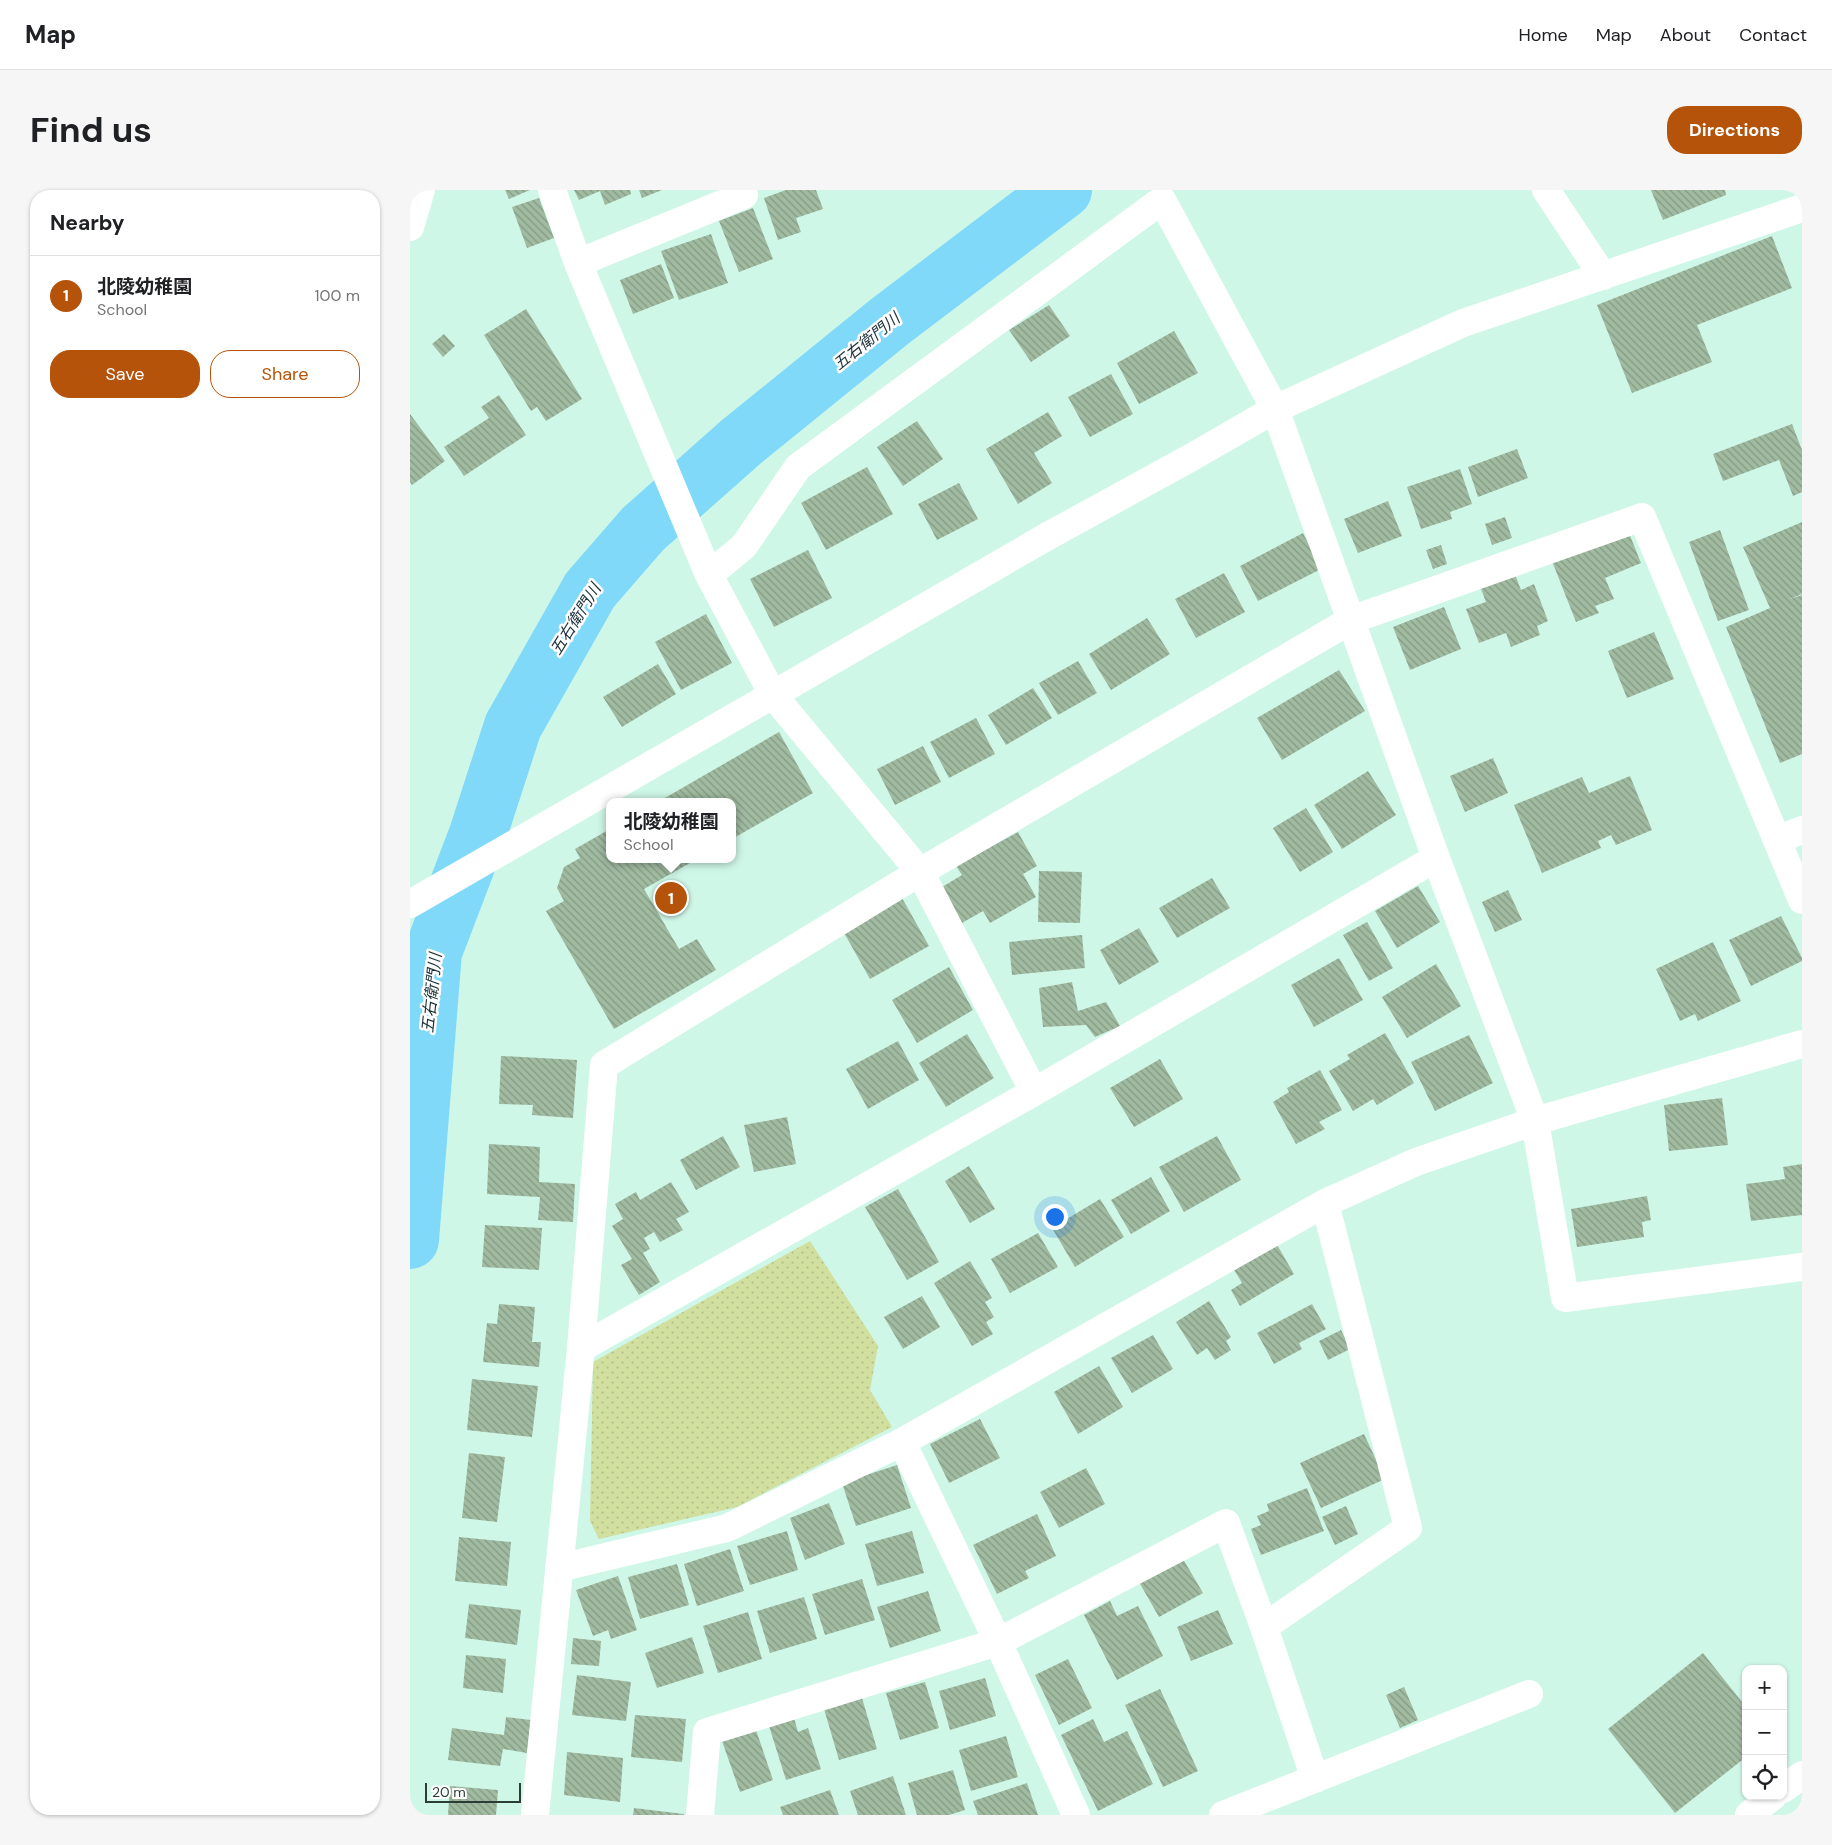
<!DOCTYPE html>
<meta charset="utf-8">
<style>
body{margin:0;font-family:"DM Sans","Noto Sans JP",sans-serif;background:#f6f6f6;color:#202124}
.controls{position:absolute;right:15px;bottom:15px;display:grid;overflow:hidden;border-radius:10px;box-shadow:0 1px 4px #0004}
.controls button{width:45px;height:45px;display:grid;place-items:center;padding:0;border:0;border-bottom:1px solid #e0e0e0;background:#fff;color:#202124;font:25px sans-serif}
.scale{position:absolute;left:15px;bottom:12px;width:96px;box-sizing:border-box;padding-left:5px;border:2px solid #2c3c36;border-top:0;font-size:14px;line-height:18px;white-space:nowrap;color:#2c3c36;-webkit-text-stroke:4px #fff;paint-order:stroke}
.you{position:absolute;left:644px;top:1026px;width:18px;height:18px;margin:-12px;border:4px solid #fff;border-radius:50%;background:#1a73e8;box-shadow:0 0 0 8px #1a73e833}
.badge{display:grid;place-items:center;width:32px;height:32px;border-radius:50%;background:#b45309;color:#fff;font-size:16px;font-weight:700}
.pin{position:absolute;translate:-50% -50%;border:2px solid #fff;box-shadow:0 1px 5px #0006}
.popup{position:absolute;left:196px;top:608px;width:130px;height:65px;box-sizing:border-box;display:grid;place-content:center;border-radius:10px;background:#fff;filter:drop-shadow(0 1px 4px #0005);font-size:16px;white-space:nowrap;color:#757577}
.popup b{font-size:19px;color:#202124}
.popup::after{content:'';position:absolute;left:50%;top:100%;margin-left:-10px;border:10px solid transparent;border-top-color:#fff}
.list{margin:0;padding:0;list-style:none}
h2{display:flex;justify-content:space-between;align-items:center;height:65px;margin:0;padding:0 20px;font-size:21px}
h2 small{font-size:16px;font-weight:400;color:#757577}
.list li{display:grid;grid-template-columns:32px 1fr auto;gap:15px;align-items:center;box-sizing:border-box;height:80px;padding:0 20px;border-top:1px solid #e0e0e0}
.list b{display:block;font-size:19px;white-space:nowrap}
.list p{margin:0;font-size:16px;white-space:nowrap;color:#757577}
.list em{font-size:16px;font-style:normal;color:#757577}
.actions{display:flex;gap:10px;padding:15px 20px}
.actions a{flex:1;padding:11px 0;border:1px solid #b45309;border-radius:20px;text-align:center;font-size:18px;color:#b45309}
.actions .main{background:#b45309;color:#fff}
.icon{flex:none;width:28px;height:28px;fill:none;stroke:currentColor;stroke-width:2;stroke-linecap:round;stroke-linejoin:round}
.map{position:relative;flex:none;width:1392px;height:1625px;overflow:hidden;border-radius:20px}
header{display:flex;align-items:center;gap:30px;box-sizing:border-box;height:70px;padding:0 25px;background:#fff;border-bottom:1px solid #e0e0e0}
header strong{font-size:24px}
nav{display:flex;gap:28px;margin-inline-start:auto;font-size:18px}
.intro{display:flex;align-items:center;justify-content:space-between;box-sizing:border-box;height:120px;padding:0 30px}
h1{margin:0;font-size:35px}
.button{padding:12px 22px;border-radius:20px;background:#b45309;color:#fff;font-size:18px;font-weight:700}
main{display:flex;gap:30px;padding:0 30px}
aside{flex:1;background:#fff;border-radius:20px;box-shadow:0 1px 4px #0004}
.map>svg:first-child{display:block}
.park{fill:url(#park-dots)}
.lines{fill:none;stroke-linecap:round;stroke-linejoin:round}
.river{stroke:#81d9f9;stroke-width:58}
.building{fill:url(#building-back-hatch)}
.minor{stroke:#fff;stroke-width:28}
.major{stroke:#fff;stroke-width:28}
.highway{stroke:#fff;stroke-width:28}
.labels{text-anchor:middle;stroke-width:5;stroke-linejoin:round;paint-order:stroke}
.water-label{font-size:16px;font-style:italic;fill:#1c3139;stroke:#fff}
</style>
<header>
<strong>Map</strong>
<nav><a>Home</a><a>Map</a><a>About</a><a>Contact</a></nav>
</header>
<div class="intro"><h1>Find us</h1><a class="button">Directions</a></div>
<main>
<aside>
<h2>Nearby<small></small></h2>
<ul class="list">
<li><span class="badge">1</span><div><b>北陵幼稚園</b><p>School</p></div><em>100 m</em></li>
</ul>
<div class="actions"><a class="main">Save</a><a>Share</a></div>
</aside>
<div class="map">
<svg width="1392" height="1625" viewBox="0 0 1392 1625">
<defs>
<pattern id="park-dots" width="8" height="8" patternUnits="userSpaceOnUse" patternTransform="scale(1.25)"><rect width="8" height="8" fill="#d1df9f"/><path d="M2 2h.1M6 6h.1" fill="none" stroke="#b4c08a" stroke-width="1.8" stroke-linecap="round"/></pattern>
<pattern id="building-back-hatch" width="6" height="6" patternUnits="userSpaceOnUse" patternTransform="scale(1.25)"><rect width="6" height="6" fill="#a1bba1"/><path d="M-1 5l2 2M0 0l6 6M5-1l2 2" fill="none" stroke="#839984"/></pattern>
</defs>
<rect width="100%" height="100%" fill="#cff7e8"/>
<!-- park -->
<path class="park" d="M400 1051 468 1156 460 1200 482 1237 327 1317 189 1349 180 1331 183 1172Z"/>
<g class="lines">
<!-- river -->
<path class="river" d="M0 1050 23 762 68 644 103 536 180 400 233 339 331 252 479 132 653 0"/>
</g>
<!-- building -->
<path class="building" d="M95 0H120L99 9Z
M164 0H220L221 4 195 15 190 1 169 10Z
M229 0H252L232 8Z
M376 0H406L413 19 386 28 391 42 368 50 354 8Z
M1241 0H1315L1316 5 1253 30Z
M129 8 144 48 117 58 102 17Z
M343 18 363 69 329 82 309 31Z
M301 44 318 93 269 110 251 61Z
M1362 46 1382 98 1287 135 1302 172 1222 203 1187 115Z
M251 74 264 108 223 124 210 90Z
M639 115 660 146 621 172 599 140Z
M116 119 172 209 136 231 127 217 121 221 74 145Z
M764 141 788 183 729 214 707 173Z
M34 144 45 156 33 167 22 154Z
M701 184 723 224 680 247 658 207Z
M89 205 116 245 54 286 34 257 79 228 71 217Z
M638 222 652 246 624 263 642 293 608 314 576 259Z
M0 224 35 271 2 295 0 292Z
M507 231 533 269 493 296 467 257Z
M1382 234 1392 260V302L1383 306 1369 270 1313 291 1303 264Z
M1107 259 1118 288 1068 307 1058 277Z
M457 277 483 324 416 360 391 313Z
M1050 279 1062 314 1040 322 1042 329 1011 339 997 297Z
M549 293 568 329 527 350 508 314Z
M978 311 992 346 948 363 934 329Z
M1095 327 1102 348 1082 355 1075 334Z
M1392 332V404L1380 409 1392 405V564L1370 573 1316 437 1360 418 1333 357Z
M1310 340 1339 420 1308 431 1279 352Z
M893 343 911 379 848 411 830 376Z
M1219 343 1231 373 1195 388 1204 409 1185 416 1189 423 1166 432 1140 366Z
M1031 355 1037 374 1023 379 1016 360Z
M398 360 422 408 364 437 340 389Z
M1104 382 1111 400 1124 394 1138 431 1127 436 1130 445 1101 457 1096 443 1069 453 1056 419 1076 412 1070 396Z
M814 383 835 422 786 448 765 409Z
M1034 417 1051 459 1000 480 983 437Z
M296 424 322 473 271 500 245 452Z
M737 428 760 464 701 500 679 464Z
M1244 442 1264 489 1217 508 1198 461Z
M668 471 687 503 648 525 629 493Z
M248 474 266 504 212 537 193 507Z
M929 480 955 521 872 570 847 528Z
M623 498 642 528 596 555 578 525Z
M566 528 585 564 539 588 520 552Z
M369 542 403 603 322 649V612H248Z
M513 556 531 592 485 615 467 579Z
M1083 568 1098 603 1055 622 1040 586Z
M958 581 986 625 932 659 904 615Z
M1220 586 1242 640 1206 655 1201 645 1188 651 1191 658 1132 683 1104 615 1172 587 1179 603Z
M896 618 923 662 890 682 863 638Z
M200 639V669H287L234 699 269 759 287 749 306 780 204 839 136 721 154 711 147 698 154 677 170 668 165 659Z
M608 642 627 676 613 684 626 707 580 733 573 721 552 733 532 697 552 685 546 676Z
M629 681 672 682 670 733 628 732Z
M802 688 820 718 767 748 749 718Z
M1008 696 1030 732 987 758 965 721Z
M1098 700 1112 730 1085 742 1072 712Z
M492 708 519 756 460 789 433 741Z
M1371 726 1392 768V771L1341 796 1319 750Z
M957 732 983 778 959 791 933 745Z
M729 738 749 772 709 795 690 760Z
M672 745 675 778 602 785 599 752Z
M1303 752 1331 811 1288 831 1285 824 1270 831 1246 779Z
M929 768 953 810 904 837 881 795Z
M1026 774 1051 816 997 848 972 807Z
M539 777 563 820 507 853 482 810Z
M662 792 668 821 696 812 710 836 685 847 676 835 633 837 629 798Z
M975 843 1004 893 967 915 963 909 943 921 919 881 940 869 937 865Z
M557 844 584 888 536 917 509 873Z
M1059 845 1083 893 1025 921 1001 872Z
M488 851 509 890 458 919 436 879Z
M91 866 167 870 163 928 122 925 123 915 89 914Z
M750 869 773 909 724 937 700 898Z
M910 880 932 920 909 932 915 939 886 954 863 912 879 902 877 898Z
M1312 908 1318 955 1259 961 1254 915Z
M377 927 386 974 344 982 334 935Z
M313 946 330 977 286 1000 270 970Z
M807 946 831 990 774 1022 749 977Z
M79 954 130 957 129 992 165 994 163 1032 128 1030 130 1007 77 1004Z
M1392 974V1025L1341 1031 1336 994 1375 989 1373 977Z
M559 976 585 1019 560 1033 535 991Z
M741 987 760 1021 721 1044 701 1010Z
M261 992 279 1022 266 1029 273 1040 250 1052 244 1042 234 1048 240 1059 233 1063 250 1092 229 1105 211 1075 222 1069 202 1036 213 1029 205 1014 226 1002 230 1010Z
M488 999 529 1072 497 1090 455 1017Z
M1237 1006 1241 1030 1232 1032 1234 1047 1167 1057 1161 1019Z
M690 1009 714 1047 665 1077 642 1038Z
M75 1035 132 1038 129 1080 72 1077Z
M628 1043 648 1077 600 1103 581 1069Z
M866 1053 884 1084 830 1116 821 1100 832 1093 823 1078Z
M560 1071 582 1108 575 1112 584 1127 576 1132 583 1144 562 1156 524 1093Z
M512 1106 530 1137 493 1159 474 1127Z
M799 1111 821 1147 816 1151 821 1160 805 1170 797 1158 787 1165 766 1132Z
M89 1114 125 1117 122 1152H131L129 1177 73 1172 77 1133 87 1134Z
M902 1114 916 1139 889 1153 892 1159 864 1174 847 1143Z
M931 1140 940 1159 918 1170 909 1151Z
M743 1145 763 1179 722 1203 701 1168Z
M689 1176 713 1217 668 1244 644 1202Z
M62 1189 128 1196 122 1247 57 1240Z
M570 1229 590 1268 539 1293 520 1254Z
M954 1244 975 1289 911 1318 890 1273Z
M59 1263 95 1267 87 1332 52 1328Z
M487 1275 501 1318 446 1336 432 1293Z
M676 1278 695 1314 649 1338 630 1302Z
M897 1298 914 1341 851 1365 841 1339 851 1335 847 1326 859 1321 857 1314Z
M419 1313 435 1354 395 1370 380 1328Z
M936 1316 948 1344 925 1355 912 1327Z
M627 1324 646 1366 615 1381 619 1388 587 1404 563 1355Z
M377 1341 388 1380 340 1395 327 1356Z
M502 1341 514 1383 467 1396 455 1354Z
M49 1347 101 1352 97 1396 45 1391Z
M320 1359 334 1401 287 1416 274 1374Z
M773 1369 793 1403 749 1427 729 1392Z
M267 1374 279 1415 230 1429 218 1387Z
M208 1386 227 1440 201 1449 198 1440 183 1446 166 1400Z
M452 1389 465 1430 415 1445 402 1404Z
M518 1401 531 1441 480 1458 467 1417Z
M394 1407 407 1449 360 1463 347 1421Z
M700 1411 707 1426 728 1416 753 1466 707 1490 674 1425Z
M59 1414 111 1420 107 1455 55 1448Z
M808 1420 823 1454 781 1471 767 1437Z
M338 1422 352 1469 308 1483 293 1436Z
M282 1447 294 1483 247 1498 235 1463Z
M163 1448 191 1451 189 1476 161 1474Z
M1293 1463 1336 1517V1567L1265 1623 1198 1539Z
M56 1465 96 1469 93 1503 53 1498Z
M658 1469 682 1518 649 1535 625 1485Z
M167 1485 221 1492 216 1531 162 1525Z
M575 1488 586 1526 540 1540 529 1501Z
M515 1492 529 1538 490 1550 476 1503Z
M994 1497 1008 1530 990 1538 976 1505Z
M750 1499 788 1581 753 1597 715 1515Z
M452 1508 467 1559 429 1570 414 1519Z
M225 1525 276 1529 272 1572 221 1567Z
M96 1527 121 1530 117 1563 93 1559 90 1576 38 1570 42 1538 94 1545Z
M384 1528 388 1542 398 1538 411 1579 376 1590 359 1536Z
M683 1529 694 1552 717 1541 743 1594 688 1621 651 1545Z
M346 1540 363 1590 330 1602 312 1551Z
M596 1546 608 1587 561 1601 549 1560Z
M157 1562 213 1568 210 1612 154 1605Z
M543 1580 555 1620 539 1625H507L498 1593Z
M483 1586 496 1625H448L440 1601Z
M617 1593 628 1625H568L563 1611Z
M40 1596 88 1600 86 1625H38Z
M420 1600 429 1625H373L370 1617Z
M224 1618 274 1624V1625H223Z"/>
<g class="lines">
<!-- minor -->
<path class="minor" d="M142 0 168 73 299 385 363 505 510 682 624 902
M1136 0 1193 86
M168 73 334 5
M299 385 334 356 388 277 752 10 865 219 1026 668 1125 931 1155 1108 1392 1077
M1367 650 1392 640
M0 714 638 346 782 267 865 219 1053 133 1392 18
M171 1158 624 902 1026 668
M492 1252 588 1452 666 1625
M149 1378 317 1338 492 1252 915 1013 1006 972 1125 931 1392 854
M854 1437 905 1589
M125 1625 171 1158 194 875 510 682 941 430 1232 327 1392 710
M290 1625 297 1542 588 1452 816 1333 854 1437 998 1338 915 1013
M813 1625 1119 1504"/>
<!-- major -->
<path class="major" d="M0 37 11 0"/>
<!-- highway -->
<path class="highway" d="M1373 1599 1392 1585
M1339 1625 1363 1606"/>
</g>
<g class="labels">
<!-- water labels -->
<g class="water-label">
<text transform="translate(456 151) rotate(-39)" y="6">五右衛門川</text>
<text transform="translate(165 429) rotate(-58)" y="6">五右衛門川</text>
<text transform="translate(21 803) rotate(-84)" y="6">五右衛門川</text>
</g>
</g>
</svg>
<div class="controls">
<button>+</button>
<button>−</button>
<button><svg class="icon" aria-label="locate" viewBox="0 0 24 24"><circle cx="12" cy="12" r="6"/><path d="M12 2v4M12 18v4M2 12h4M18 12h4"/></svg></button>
</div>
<div class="scale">20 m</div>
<div class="you"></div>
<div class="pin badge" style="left:261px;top:708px">1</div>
<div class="popup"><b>北陵幼稚園</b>School</div>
</div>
</main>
